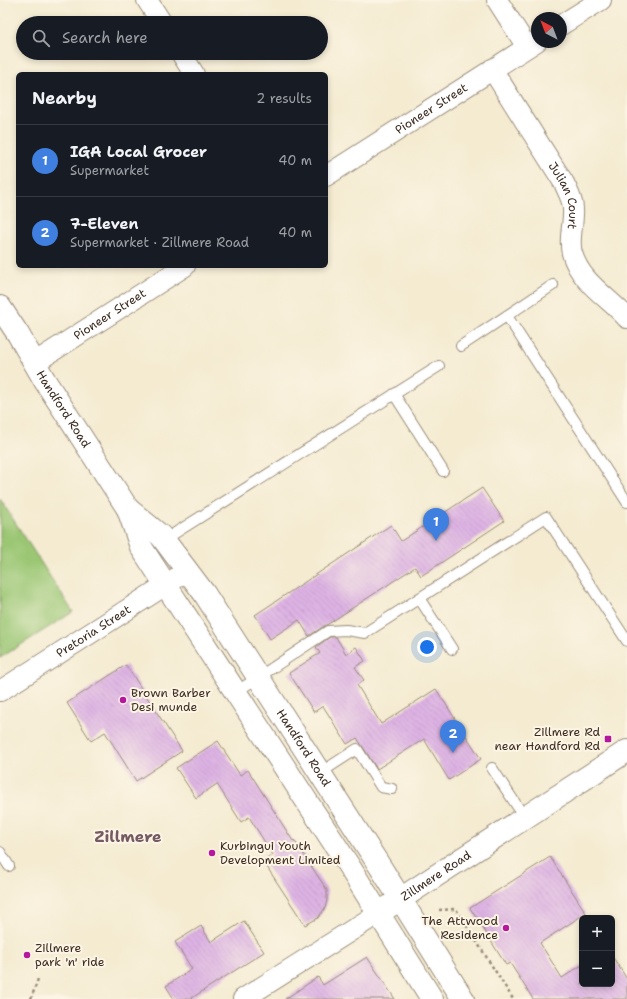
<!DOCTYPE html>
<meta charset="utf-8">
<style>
body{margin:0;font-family:"Shantell Sans",sans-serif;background:#20242c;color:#f1f3f6}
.controls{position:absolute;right:12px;bottom:12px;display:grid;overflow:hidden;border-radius:6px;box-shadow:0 2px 6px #0003}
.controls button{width:36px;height:36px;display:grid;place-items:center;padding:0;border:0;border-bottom:1px solid #363941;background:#171b24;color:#f1f3f6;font:20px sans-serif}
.compass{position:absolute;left:531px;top:12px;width:36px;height:36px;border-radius:50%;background:#171b24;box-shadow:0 2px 6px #0003;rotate:318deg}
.you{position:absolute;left:427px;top:647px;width:14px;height:14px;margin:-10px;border:3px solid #fff;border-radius:50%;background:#1a73e8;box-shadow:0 0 0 6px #1a73e833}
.badge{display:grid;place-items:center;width:26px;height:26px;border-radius:50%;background:#db2777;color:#fff;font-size:13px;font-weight:700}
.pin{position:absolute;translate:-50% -33px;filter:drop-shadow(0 1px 2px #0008)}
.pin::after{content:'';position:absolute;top:21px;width:14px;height:12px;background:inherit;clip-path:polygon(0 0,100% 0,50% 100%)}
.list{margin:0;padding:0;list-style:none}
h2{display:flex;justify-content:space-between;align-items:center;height:52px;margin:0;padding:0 16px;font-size:17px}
h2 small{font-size:13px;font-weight:400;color:#9ea1a6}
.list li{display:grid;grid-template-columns:26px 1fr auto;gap:12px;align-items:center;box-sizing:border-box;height:72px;padding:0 16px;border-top:1px solid #363941}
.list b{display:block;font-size:15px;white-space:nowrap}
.list p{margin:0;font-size:13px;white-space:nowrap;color:#9ea1a6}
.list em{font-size:13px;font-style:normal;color:#9ea1a6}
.icon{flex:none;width:22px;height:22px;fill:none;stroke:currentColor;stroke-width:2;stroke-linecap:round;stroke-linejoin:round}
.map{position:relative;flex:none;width:627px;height:999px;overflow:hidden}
.search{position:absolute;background:#171b24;box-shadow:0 2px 6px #0003;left:16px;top:16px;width:312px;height:44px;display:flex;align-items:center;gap:10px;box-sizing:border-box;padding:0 14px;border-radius:22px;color:#9ea1a6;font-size:15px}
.panel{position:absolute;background:#171b24;box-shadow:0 2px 6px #0003;left:16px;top:72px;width:312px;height:196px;border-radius:6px}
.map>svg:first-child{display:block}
.green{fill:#9bc774;stroke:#6b7849}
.building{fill:url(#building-back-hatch)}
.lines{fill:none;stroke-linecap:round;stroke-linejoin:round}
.lane-casing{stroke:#988a78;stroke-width:12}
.street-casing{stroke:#988a78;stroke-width:22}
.secondary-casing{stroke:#988a78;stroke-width:24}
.primary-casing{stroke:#988a78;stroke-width:24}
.path{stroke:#988a78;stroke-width:2.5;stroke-dasharray:3 3;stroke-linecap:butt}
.lane{stroke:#fff;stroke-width:10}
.street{stroke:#fff;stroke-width:20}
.secondary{stroke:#fff;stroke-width:22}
.primary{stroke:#fff;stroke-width:22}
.poi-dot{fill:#b5179e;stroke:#fcf5e5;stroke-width:1.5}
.labels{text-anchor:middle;stroke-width:4;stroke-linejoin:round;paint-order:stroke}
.street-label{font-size:12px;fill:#3b2a1e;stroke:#fcf5e5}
.poi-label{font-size:12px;fill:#3b2a1e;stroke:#fcf5e5;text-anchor:start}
.district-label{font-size:16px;font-weight:bold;fill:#745a63;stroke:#fcf5e5}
</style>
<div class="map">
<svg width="627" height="999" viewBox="0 0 627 999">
<defs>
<pattern id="building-back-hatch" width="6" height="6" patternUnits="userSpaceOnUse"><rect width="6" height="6" fill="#ddb2e4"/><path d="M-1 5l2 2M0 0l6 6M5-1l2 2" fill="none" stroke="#bf99c3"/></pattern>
</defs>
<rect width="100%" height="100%" fill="#fcf5e5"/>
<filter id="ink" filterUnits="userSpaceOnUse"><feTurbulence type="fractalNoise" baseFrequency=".025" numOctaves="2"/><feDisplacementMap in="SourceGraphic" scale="8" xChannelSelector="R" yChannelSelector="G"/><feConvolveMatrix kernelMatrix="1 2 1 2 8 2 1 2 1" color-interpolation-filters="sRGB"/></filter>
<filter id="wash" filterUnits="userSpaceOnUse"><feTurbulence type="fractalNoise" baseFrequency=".012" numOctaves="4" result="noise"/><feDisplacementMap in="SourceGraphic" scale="16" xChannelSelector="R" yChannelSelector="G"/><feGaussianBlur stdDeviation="0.9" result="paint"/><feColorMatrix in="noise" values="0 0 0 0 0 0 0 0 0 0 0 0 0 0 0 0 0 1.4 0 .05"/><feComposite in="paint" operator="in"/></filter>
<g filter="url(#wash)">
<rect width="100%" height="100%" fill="#f4ebd1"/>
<!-- green -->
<path class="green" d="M0 499 73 612 0 658Z"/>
<g id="blocks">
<!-- building -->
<path class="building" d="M482 488 504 521 421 576 415 567 328 624 324 626 309 636 299 620 270 639 255 615 391 525 401 541Z
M330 637H336L346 654 356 647 365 661 355 667 364 680 357 685 381 724 436 689 481 759 449 780 424 739 377 769 357 738 347 744 323 706 314 712 289 673 320 653 316 647Z
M126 665 182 751 136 781 105 732 91 741 67 703Z
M218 741 240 775 248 770 293 841 294 840 327 890V900L325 908 318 918 305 925 263 861 273 855 249 817 241 822 217 784 196 798 176 768Z
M550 857 586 913 540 943 562 978 582 965V984H612V956L627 979V999H533L510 963 506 965 470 908Z
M244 921 264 952 190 999H174L166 986 192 969 175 942 201 926 211 942Z
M367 957 395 999H285L318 977 323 985Z"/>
</g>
</g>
<g filter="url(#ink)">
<use href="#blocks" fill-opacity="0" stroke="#988a78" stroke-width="1"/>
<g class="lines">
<!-- lane casing -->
<g class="lane-casing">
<path id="lane" d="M507 316 627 502
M461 346 553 285
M394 394 443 471
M164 540 439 366
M419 598 452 649
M236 692 328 631 346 630 365 633 546 517 627 641
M492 768 525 818
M320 773 357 749 381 787 392 789
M0 852 9 866"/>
</g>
<!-- street casing -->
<g class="street-casing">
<g id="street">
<path d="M147 0 162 23"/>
<path d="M497 0 527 47"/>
<path d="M561 25 601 0"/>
<path d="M181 53 194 74"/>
<path id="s1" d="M492 69 564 183C568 192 573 200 573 209 574 224 568 239 572 253 580 282 608 297 627 318"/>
<path id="s2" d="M326 176 537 41"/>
<path id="s3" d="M34 363 185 266"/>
<path id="s4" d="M0 691 105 624 187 571"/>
<path d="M243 999 379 913"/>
</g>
</g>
<!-- secondary casing -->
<g class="secondary-casing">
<g id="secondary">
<path id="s5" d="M379 913 627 751"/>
</g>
</g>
<!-- primary casing -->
<g class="primary-casing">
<g id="primary">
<path id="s6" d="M0 307 18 334 45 381 128 509 141 547 347 863 432 999"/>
<path id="s7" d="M128 509 161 536 204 593 381 868 463 999"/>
</g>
</g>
<!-- path -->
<path class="path" d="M439 910 456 909 513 999
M31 999 38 979"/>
<!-- lane -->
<use href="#lane" class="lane"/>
<!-- street -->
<use href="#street" class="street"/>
<!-- secondary -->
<use href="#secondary" class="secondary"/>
<!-- primary -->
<use href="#primary" class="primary"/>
</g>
</g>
<!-- markers -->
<g class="poi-dot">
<circle cx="123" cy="700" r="4"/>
<rect x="604" y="735" width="8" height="8" rx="2"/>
<circle cx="212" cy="853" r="4"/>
<circle cx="506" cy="928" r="4"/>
<circle cx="27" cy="955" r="4"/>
</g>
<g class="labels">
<!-- street labels -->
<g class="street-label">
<text dy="4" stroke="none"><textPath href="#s2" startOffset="125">Pioneer Street</textPath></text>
<text dy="4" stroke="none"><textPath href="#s1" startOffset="147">Julian Court</textPath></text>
<text dy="4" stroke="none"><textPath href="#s3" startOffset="90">Pioneer Street</textPath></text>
<text dy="4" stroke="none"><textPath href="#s6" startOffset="120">Handford Road</textPath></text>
<text dy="4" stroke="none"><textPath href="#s4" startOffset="111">Pretoria Street</textPath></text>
<text dy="4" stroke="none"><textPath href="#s7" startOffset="298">Handford Road</textPath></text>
<text dy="4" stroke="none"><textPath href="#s5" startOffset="68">Zillmere Road</textPath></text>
</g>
<!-- poi labels -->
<g class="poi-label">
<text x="131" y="697">Brown Barber<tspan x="131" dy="14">Desi munde</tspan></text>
<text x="600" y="736" text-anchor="end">Zillmere Rd<tspan x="600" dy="14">near Handford Rd</tspan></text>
<text x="220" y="850">Kurbingui Youth<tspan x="220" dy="14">Development Limited</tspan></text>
<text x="498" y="925" text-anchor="end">The Attwood<tspan x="498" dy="14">Residence</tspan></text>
<text x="35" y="952">Zillmere<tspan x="35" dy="14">park 'n' ride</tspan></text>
</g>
<!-- district labels -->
<g class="district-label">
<text x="128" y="842">Zillmere</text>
</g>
</g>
</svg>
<div class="controls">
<button>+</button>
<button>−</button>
</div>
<svg class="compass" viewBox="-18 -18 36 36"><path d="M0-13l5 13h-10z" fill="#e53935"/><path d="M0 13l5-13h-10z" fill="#9ea1a6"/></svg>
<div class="you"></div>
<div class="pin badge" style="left:436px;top:541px;background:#3f7fe0">1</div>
<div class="pin badge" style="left:453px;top:753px;background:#3f7fe0">2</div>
<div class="search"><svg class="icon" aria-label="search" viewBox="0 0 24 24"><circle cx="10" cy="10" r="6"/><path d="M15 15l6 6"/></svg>Search here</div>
<section class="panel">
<h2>Nearby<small>2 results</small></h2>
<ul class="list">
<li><span class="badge" style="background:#3f7fe0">1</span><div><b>IGA Local Grocer</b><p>Supermarket</p></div><em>40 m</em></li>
<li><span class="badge" style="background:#3f7fe0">2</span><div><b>7-Eleven</b><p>Supermarket · Zillmere Road</p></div><em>40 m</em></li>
</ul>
</section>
</div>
